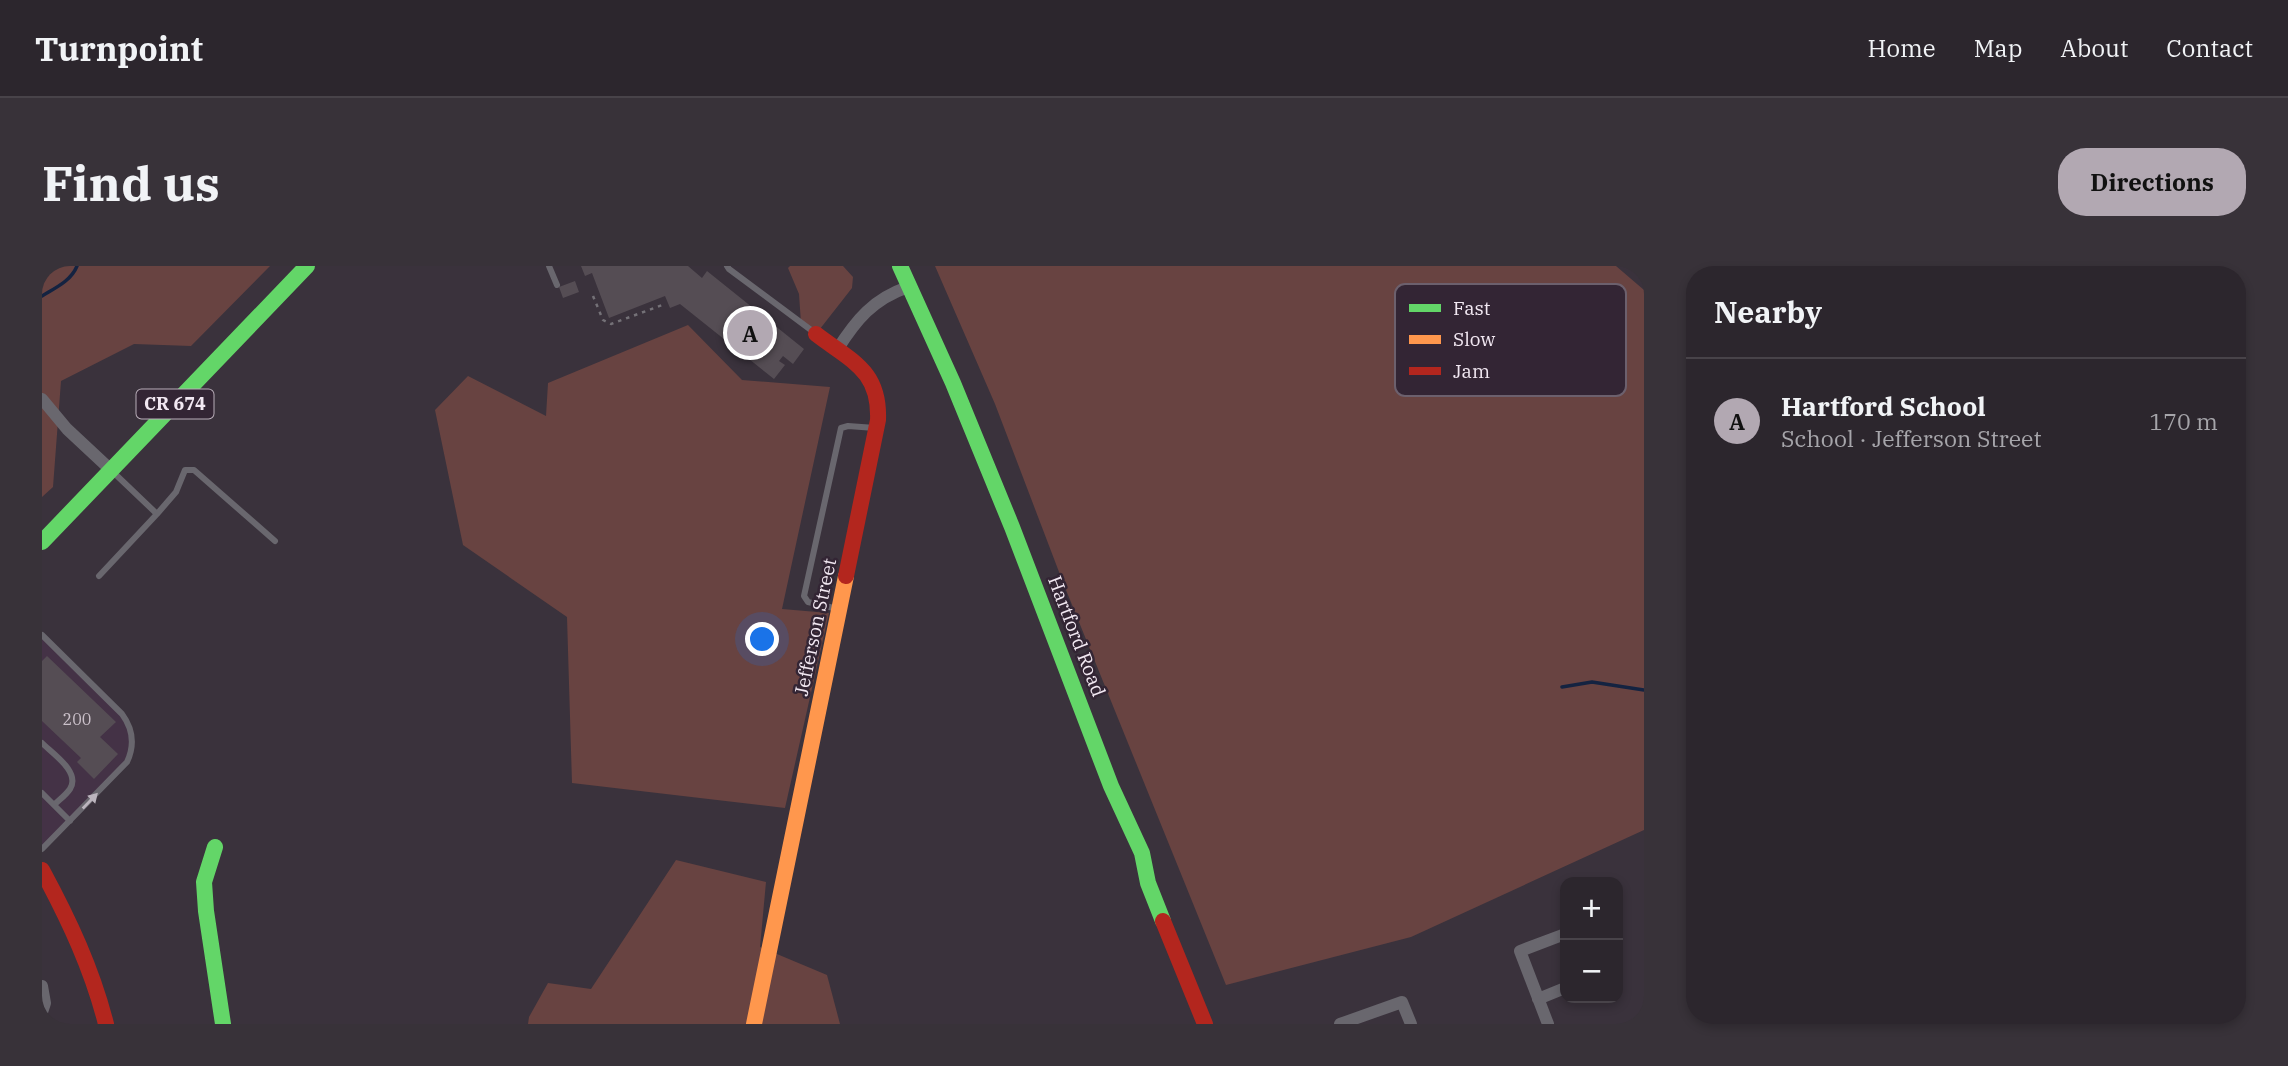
<!DOCTYPE html>
<meta charset="utf-8">
<style>
body{margin:0;font-family:"IBM Plex Serif",serif;background:#383239;color:#f1f3f6}
.controls{position:absolute;right:21px;bottom:21px;display:grid;overflow:hidden;border-radius:14px;box-shadow:0 4px 10px #0003}
.controls button{width:63px;height:63px;display:grid;place-items:center;padding:0;border:0;border-bottom:2px solid #484349;background:#2c262d;color:#f1f3f6;font:35px sans-serif}
.you{position:absolute;left:721px;top:374px;width:24px;height:24px;margin:-18px;border:5px solid #fff;border-radius:50%;background:#1a73e8;box-shadow:0 0 0 10px #1a73e833}
.badge{display:grid;place-items:center;width:46px;height:46px;border-radius:50%;background:#b2a8b2;color:#111;font-size:23px;font-weight:700}
.pin{position:absolute;translate:-50% -50%;border:4px solid #fff;box-shadow:0 2px 7px #0006}
.list{margin:0;padding:0;list-style:none}
h2{display:flex;justify-content:space-between;align-items:center;height:91px;margin:0;padding:0 28px;font-size:30px}
h2 small{font-size:23px;font-weight:400;color:#a6a5aa}
.list li{display:grid;grid-template-columns:46px 1fr auto;gap:21px;align-items:center;box-sizing:border-box;height:126px;padding:0 28px;border-top:2px solid #484349}
.list b{display:block;font-size:26px;white-space:nowrap}
.list p{margin:0;font-size:23px;white-space:nowrap;color:#a6a5aa}
.list em{font-size:23px;font-style:normal;color:#a6a5aa}
.map{position:relative;flex:none;width:1602px;height:758px;overflow:hidden;border-radius:28px}
header{display:flex;align-items:center;gap:42px;box-sizing:border-box;height:98px;padding:0 35px;background:#2c262d;border-bottom:2px solid #484349}
header strong{font-size:33px}
nav{display:flex;gap:38px;margin-inline-start:auto;font-size:24px}
.intro{display:flex;align-items:center;justify-content:space-between;box-sizing:border-box;height:168px;padding:0 42px}
h1{margin:0;font-size:49px}
.button{padding:18px 32px;border-radius:28px;background:#b2a8b2;color:#111;font-size:24px;font-weight:700}
main{display:flex;gap:42px;padding:0 42px}
aside{flex:1;background:#2c262d;border-radius:28px;box-shadow:0 4px 10px #0003}
.map>svg:first-child{display:block}
.built{fill:#443246}
.green{fill:#684341}
.lines{fill:none;stroke-linecap:round;stroke-linejoin:round}
.stream{stroke:#142341;stroke-width:3.5}
.building{fill:#554d54}
.path{stroke:#747177;stroke-width:2.5;stroke-dasharray:3.5 5;stroke-linecap:butt}
.lane{stroke:#69676e;stroke-width:6}
.street{stroke:#69676e;stroke-width:12}
.fast{stroke:#63d668;stroke-width:16}
.slow{stroke:#ff974d;stroke-width:16}
.jam{stroke:#b3261e;stroke-width:16}
.oneway{fill:#bbb4bd}
.labels{text-anchor:middle;stroke-width:5;stroke-linejoin:round;paint-order:stroke}
.number-label{font-size:16px;fill:#cbc1ca}
.shield{fill:#332534;stroke:#b9aeb9;stroke-width:2}
.shield-label{font-size:18px;font-weight:bold;fill:#f2e8f2}
.street-label{font-size:19px;fill:#f2e8f2;stroke:#332534}
.key{fill:#332534;stroke:#6c606d;stroke-width:2}
.key-label{font-size:19px;fill:#f2e8f2}
</style>
<header>
<strong>Turnpoint</strong>
<nav><a>Home</a><a>Map</a><a>About</a><a>Contact</a></nav>
</header>
<div class="intro"><h1>Find us</h1><a class="button">Directions</a></div>
<main>
<div class="map">
<svg width="1602" height="758" viewBox="0 0 1602 758">
<rect width="100%" height="100%" fill="#3a323c"/>
<!-- built -->
<path class="built" d="M0 369 80 448 90 471 85 496 0 583Z"/>
<!-- green -->
<path class="green" d="M0 0H228L149 80 92 78 19 115 11 221 0 231Z
M748 0H801L811 11 810 22 774 68 759 57 757 28 746 2Z
M893 0H1574L1602 24V564L1369 671 1184 719 1022 319 953 138Z
M646 59 700 114 788 121 740 343 787 347 743 542 530 517 525 351 421 279 393 144 426 110 504 150 506 117Z
M634 594 724 616 718 681 785 709 798 758H486L487 751 506 717 549 723Z"/>
<g class="lines">
<!-- stream -->
<path class="stream" d="M0 30C13 22 29 15 35 0
M1520 421 1550 416 1602 424"/>
</g>
<!-- building -->
<path class="building" d="M539 0H646L660 12 665 5 762 83 751 98 741 90 737 95 743 99 732 113 638 38 628 42 623 30 567 52 550 7 543 10Z
M533 15 537 26 521 32 517 21Z
M5 390 74 456 58 471 76 488 52 513 35 496 39 492 0 455V395Z"/>
<g class="lines">
<!-- path -->
<path class="path" d="M551 30 561 54 569 58 623 38"/>
<!-- lane -->
<path class="lane" d="M507 0 515 19
M685 0 687 3 773 67
M115 248 134 226 143 204H152L233 275
M57 310 115 248 71 206
M796 343 766 336 762 330 799 162 806 160 833 162
M0 369 80 448C91 463 93 479 85 496L0 583
M0 477C10 487 39 506 28 523 24 529 17 534 12 539
M0 527 28 555"/>
<!-- street -->
<path class="street" d="M795 84C814 54 831 33 866 21
M0 133 25 163 70 205
M0 720 3 737 0 746
M1496 733 1523 722
M1298 758 1360 736 1369 758
M1506 758 1478 685 1523 668"/>
<!-- fast -->
<path class="fast" d="M858 0 911 117 970 261 1069 520 1100 587 1106 617 1121 655
M0 276 265 0
M173 581 162 616 164 645 181 758"/>
<!-- slow -->
<path class="slow" d="M712 758 804 310"/>
<!-- jam -->
<path class="jam" d="M774 68C809 95 838 104 836 154L804 310
M0 604C27 654 50 703 64 758
M1121 655 1163 758"/>
</g>
<!-- one-way arrows -->
<defs><path id="oneway-solid" d="M-6-.8H1V-3.2L6.5 0L1 3.2V.8H-6Z" transform="scale(1.75)"/></defs>
<use class="oneway" href="#oneway-solid" transform="translate(48 535) rotate(-46)"/>
<g class="labels">
<!-- number labels -->
<g class="number-label">
<text x="35" y="459">200</text>
</g>
<!-- shield labels -->
<rect class="shield" x="94.5" y="123.5" width="77" height="29" rx="5"/>
<g class="shield-label">
<text x="133" y="144">CR 674</text>
</g>
<!-- street labels -->
<g class="street-label">
<text transform="translate(773 361) rotate(-78)" y="7">Jefferson Street</text>
<text transform="translate(1035 370) rotate(69)" y="7">Hartford Road</text>
</g>
</g>
<!-- legend -->
<rect x="1353" y="18" width="231" height="112" rx="10" class="key"/>
<rect x="1367" y="38" width="32" height="8" fill="#63d668"/>
<rect x="1367" y="69" width="32" height="9" fill="#ff974d"/>
<rect x="1367" y="101" width="32" height="8" fill="#b3261e"/>
<g class="key-label">
<text x="1411" y="49">Fast</text>
<text x="1411" y="80">Slow</text>
<text x="1411" y="112">Jam</text>
</g>
</svg>
<div class="controls">
<button>+</button>
<button>−</button>
</div>
<div class="you"></div>
<div class="pin badge" style="left:708px;top:67px">A</div>
</div>
<aside>
<h2>Nearby<small></small></h2>
<ul class="list">
<li><span class="badge">A</span><div><b>Hartford School</b><p>School · Jefferson Street</p></div><em>170 m</em></li>
</ul>
</aside>
</main>
